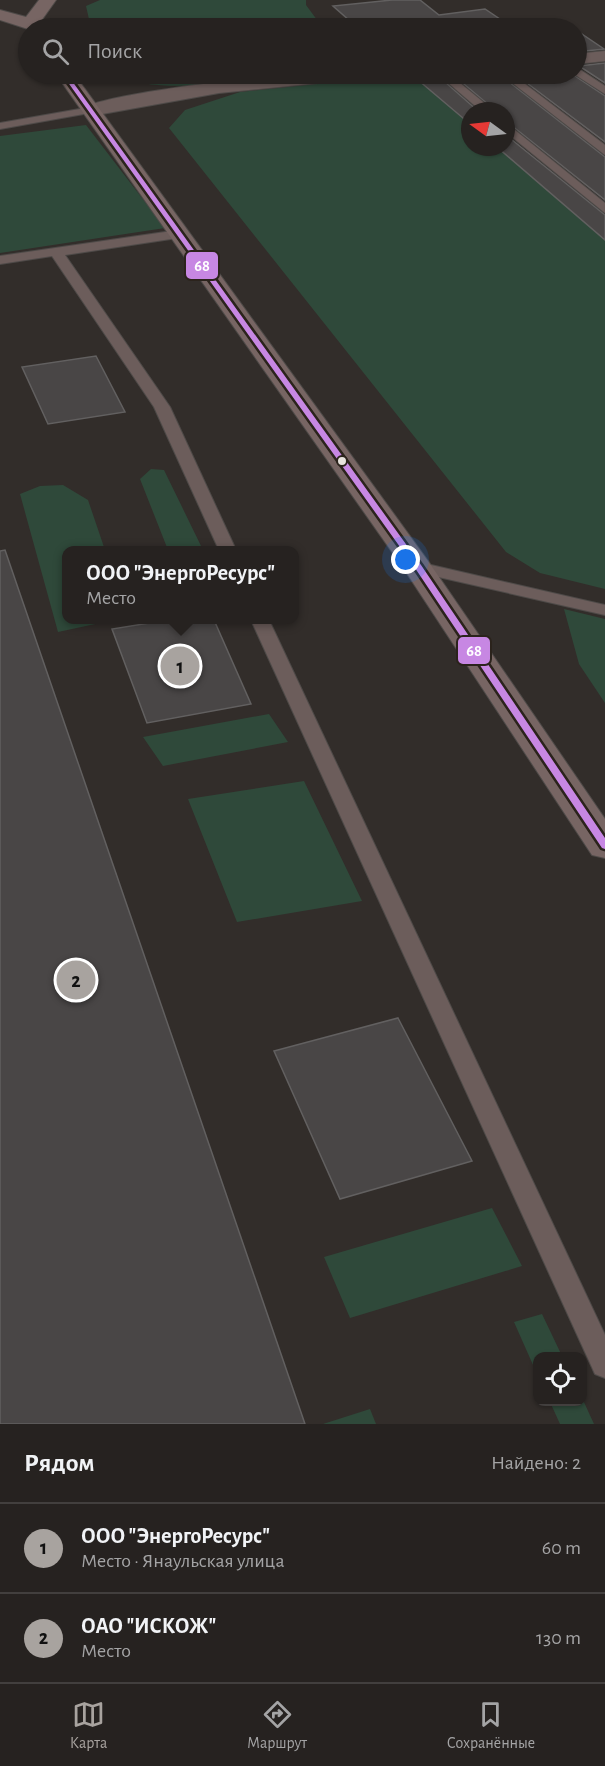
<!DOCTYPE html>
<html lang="ru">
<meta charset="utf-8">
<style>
body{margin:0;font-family:"Alegreya Sans",sans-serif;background:#2e2a29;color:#f1f3f6}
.controls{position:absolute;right:18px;bottom:18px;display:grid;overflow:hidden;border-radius:12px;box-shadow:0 2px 4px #0004}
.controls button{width:54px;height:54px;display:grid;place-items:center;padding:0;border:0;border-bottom:2px solid #423f3e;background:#262220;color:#f1f3f6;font:30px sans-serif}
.compass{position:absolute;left:461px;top:102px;width:54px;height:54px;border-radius:50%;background:#262220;box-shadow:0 2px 4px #0004;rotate:285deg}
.you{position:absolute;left:406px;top:560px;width:21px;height:21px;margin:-15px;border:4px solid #fff;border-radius:50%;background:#1a73e8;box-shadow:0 0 0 9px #1a73e833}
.badge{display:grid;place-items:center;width:39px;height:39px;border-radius:50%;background:#a8a39f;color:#111;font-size:20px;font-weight:700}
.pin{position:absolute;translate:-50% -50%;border:3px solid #fff;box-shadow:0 2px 6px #0006}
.popup{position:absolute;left:62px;top:546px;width:237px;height:78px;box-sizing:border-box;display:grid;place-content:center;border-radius:12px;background:#262220;filter:drop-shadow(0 2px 4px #0005);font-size:20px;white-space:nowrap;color:#a4a4a5}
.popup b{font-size:22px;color:#f1f3f6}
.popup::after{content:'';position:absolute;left:50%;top:100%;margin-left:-12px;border:12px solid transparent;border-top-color:#262220}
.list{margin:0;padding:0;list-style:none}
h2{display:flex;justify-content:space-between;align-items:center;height:78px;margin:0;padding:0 24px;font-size:26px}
h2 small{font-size:20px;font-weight:400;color:#a4a4a5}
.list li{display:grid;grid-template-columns:39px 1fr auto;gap:18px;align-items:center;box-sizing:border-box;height:90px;padding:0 24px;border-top:2px solid #423f3e}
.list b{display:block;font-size:22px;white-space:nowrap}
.list p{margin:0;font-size:20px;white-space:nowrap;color:#a4a4a5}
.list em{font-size:20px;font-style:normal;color:#a4a4a5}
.icon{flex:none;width:33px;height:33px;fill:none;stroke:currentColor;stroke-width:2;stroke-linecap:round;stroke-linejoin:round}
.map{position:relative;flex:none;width:605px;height:1424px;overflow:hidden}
.search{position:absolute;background:#262220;box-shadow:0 2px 4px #0004;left:18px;right:18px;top:18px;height:66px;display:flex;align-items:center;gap:15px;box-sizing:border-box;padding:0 21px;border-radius:33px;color:#a4a4a5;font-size:22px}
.sheet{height:258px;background:#262220}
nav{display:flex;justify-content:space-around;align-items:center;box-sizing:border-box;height:84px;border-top:2px solid #423f3e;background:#262220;font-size:16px;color:#a4a4a5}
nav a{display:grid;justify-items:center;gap:3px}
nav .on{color:#a8a39f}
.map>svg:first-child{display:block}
.green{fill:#2f493a}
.building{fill:#494646;stroke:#626060;stroke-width:1.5}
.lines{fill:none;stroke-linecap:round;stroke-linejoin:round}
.lane-casing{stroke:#4e4a48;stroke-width:2}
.street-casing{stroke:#4e4a48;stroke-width:2}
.primary-casing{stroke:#4e4a48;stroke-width:2}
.lane{fill:#6c5d5b;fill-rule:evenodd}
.street{fill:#6c5d5b;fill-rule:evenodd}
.primary{fill:#776563;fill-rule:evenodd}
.bus-1-casing{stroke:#2b231c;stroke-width:5}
.bus-1{fill:#c787e3;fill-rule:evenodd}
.bus-dot{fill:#e8e3de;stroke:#2b231c;stroke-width:2}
.line-badge{stroke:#2b231c;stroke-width:2}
.badge-label{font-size:16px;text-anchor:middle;font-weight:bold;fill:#fff}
</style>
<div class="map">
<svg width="605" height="1424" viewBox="0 0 605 1424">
<rect width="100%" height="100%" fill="#322d2a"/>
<!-- green -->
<path class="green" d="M100 0H306V5L323 28H91L86 6Z
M119 74H324C284 77 147 99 119 74Z
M412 74 470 124V147H497L605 240V589L540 573 506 552 169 128 185 110 240 92Z
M86 125 165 228 0 253V136Z
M151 469 164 470 203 550H168L140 479Z
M63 485 88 500 105 550H66V620H114L58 632 20 494 40 486Z
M564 609 605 619V703L579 664Z
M269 714 288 742 163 766 143 737Z
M304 781 362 901 237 922 188 799Z
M492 1208 522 1266 350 1318 324 1257Z
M542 1314 562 1356H538L537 1374 514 1322Z
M583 1400 594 1424H560L550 1402Z
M370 1409 376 1424H323Z"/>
<!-- building -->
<path class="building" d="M392 0H420L439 15 485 9 513 28H358L333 6Z
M576 30 604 49 576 52Z
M605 63V83L579 66Z
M411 74H436L478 111H470V124Z
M452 74H499L605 157V200L506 121V111H496Z
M515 74H572L605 96V142Z
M506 135 605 215V240L497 147H506Z
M96 356 125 412 48 424 22 367Z
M5 550 305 1424H0V551Z
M168 620H214L251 704 147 723 112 629Z
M398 1018 472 1161 340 1199 274 1051Z"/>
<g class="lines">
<!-- lane casing -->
<g class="lane-casing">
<path id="lane" d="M576 67 605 86V94L574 74H576Z
M438 74H449L494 111H481Z
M501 74H512L605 145V155Z
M91 107 95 108V112L0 129V123Z
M506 123 605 203V213L506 132Z
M179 230 184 231V237L65 255 170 407 236 550H219L154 407 52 256 0 264V256Z
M418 562 605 605V615L412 571 409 567 412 563Z
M251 620H269L605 1335V1378L595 1374Z"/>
</g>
<!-- street casing -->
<g class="street-casing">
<path id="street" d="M605 51V61L576 64V54Z
M291 74H356L347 80 219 93 91 116 81 110C92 95 263 76 291 74Z"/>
</g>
<!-- primary casing -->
<g class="primary-casing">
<path id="primary" d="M39 0H56L36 28 28 29 0 20V10L26 17Z
M56 74H74L428 561 605 819V858L592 855 404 569Z"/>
</g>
<!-- lane -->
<use href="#lane" class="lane"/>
<!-- street -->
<use href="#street" class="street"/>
<!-- primary -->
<use href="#primary" class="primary"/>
<!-- bus-1 casing -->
<g class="bus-1-casing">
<path id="bus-1" d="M62 74H67L421 565 605 838V849L602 848 415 568Z"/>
</g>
<!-- bus-1 -->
<use href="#bus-1" class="bus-1"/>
</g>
<!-- markers -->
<circle class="bus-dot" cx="342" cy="461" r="5"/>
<g class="line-badge">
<rect x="185" y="251" width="34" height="29" rx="6" fill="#c787e3"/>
<rect x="457" y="636" width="34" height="29" rx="6" fill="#c787e3"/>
</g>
<g class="badge-label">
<text x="202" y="271">68</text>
<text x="474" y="656">68</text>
</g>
</svg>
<div class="controls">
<button><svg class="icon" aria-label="locate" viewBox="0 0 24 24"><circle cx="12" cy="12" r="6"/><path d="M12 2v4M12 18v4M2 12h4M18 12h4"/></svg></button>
</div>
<svg class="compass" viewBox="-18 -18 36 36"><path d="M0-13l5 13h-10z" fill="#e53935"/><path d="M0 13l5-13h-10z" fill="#a4a4a5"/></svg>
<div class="you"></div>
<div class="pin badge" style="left:180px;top:666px">1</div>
<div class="popup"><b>ООО &quot;ЭнергоРесурс&quot;</b>Место</div>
<div class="pin badge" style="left:76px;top:980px">2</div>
<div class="search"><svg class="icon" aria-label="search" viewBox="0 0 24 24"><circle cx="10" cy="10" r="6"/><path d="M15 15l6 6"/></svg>Поиск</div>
</div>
<section class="sheet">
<h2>Рядом<small>Найдено: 2</small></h2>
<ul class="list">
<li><span class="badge">1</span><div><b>ООО &quot;ЭнергоРесурс&quot;</b><p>Место · Янаульская улица</p></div><em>60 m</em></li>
<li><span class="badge">2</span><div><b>ОАО &quot;ИСКОЖ&quot;</b><p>Место</p></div><em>130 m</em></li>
</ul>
</section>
<nav>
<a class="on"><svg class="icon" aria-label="map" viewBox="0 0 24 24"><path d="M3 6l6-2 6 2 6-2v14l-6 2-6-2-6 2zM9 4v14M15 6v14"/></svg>Карта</a>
<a><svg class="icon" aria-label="directions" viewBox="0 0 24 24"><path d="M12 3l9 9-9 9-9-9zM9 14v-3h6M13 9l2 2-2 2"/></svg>Маршрут</a>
<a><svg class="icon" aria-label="saved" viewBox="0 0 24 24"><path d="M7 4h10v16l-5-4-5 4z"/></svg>Сохранённые</a>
</nav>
